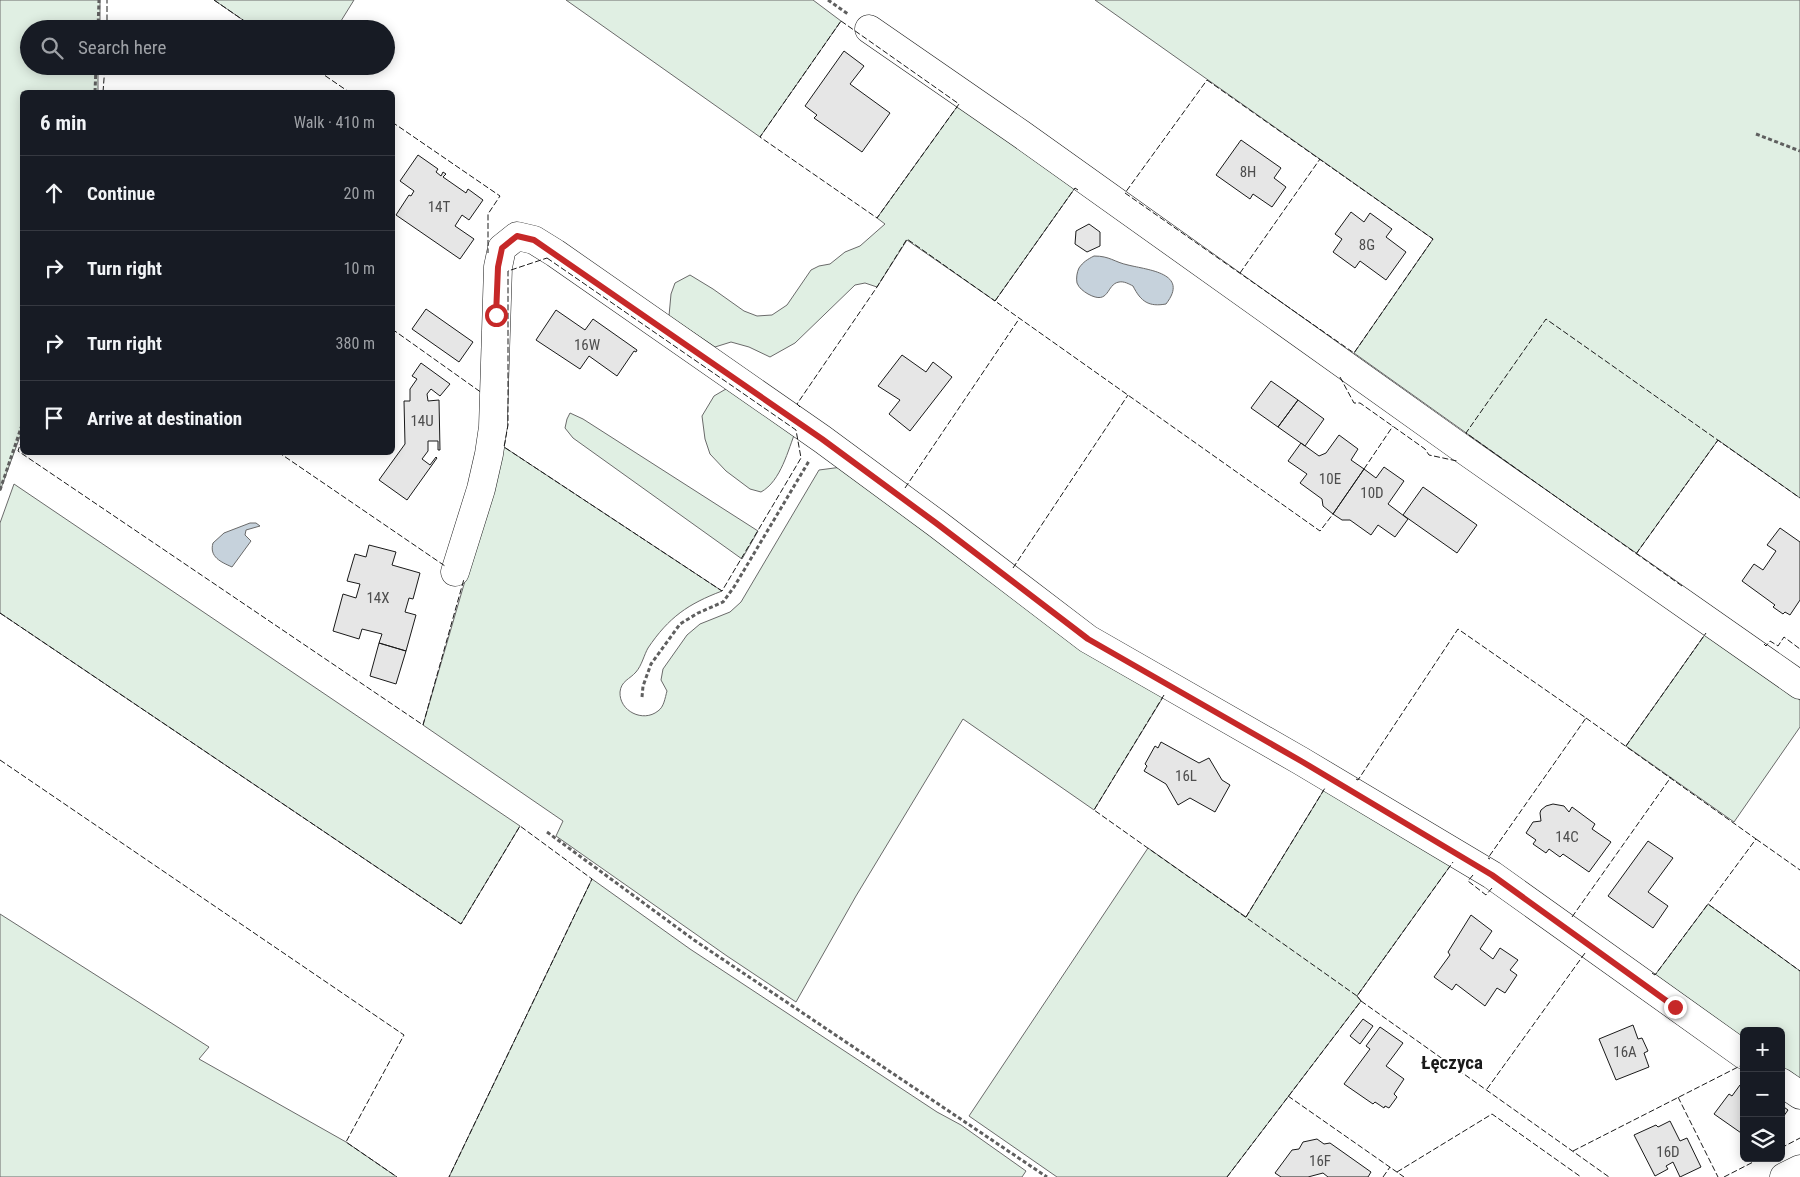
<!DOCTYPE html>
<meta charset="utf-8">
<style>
body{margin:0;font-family:"Roboto Condensed",sans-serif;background:#20242c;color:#f1f3f6}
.controls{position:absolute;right:15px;bottom:15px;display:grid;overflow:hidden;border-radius:8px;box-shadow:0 2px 12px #0003}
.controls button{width:45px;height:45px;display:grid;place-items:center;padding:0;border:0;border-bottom:1px solid #363941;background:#171b24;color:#f1f3f6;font:25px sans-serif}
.stop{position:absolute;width:15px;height:15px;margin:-11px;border:4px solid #c62828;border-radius:50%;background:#fff}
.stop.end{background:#c62828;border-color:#fff;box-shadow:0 1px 5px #0008}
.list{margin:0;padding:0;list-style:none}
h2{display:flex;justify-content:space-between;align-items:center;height:65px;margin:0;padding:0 20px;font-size:21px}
h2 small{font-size:16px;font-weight:400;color:#9ea1a6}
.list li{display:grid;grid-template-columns:32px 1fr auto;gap:15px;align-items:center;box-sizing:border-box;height:75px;padding:0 20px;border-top:1px solid #363941}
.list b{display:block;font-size:19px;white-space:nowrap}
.list em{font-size:16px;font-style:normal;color:#9ea1a6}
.icon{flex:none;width:28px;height:28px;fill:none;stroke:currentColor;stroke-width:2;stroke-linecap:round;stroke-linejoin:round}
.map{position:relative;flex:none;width:1800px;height:1177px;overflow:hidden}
.search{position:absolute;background:#171b24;box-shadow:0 2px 12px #0003;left:20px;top:20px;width:375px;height:55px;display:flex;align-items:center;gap:12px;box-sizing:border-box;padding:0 18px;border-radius:28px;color:#9ea1a6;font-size:19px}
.panel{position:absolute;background:#171b24;box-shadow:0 2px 12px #0003;left:20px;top:90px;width:375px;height:365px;border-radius:8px}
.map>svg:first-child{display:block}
.green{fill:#e0efe3;stroke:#6a6a6a}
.water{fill:#c6d2dc;stroke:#6a6a6a}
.building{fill:#e6e6e6;stroke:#1a1a1a}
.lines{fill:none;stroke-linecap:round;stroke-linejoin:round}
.minor-casing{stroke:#1a1a1a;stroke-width:29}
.path{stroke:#5f5f5f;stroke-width:3;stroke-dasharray:4 2.5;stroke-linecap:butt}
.minor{stroke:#fff;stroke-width:28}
.fence{stroke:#1a1a1a;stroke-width:1;stroke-dasharray:6 2.5;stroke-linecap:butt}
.route{stroke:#c62828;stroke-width:6}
.labels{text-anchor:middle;stroke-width:4;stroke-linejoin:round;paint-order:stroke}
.number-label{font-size:15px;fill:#4d4d4d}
.neighbourhood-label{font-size:19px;font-weight:bold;fill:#1a1a1a;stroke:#fff}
</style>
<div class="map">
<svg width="1800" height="1177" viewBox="0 0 1800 1177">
<rect width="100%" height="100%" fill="#fff"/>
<!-- green -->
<path class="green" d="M0 0H100V29H29V66H98V92H22V431L0 491Z
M214 0H354L336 29H256Z
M566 0H813L841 21 760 137Z
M1095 0H1800V498L1718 440 1636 554 1354 353 1433 239Z
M959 104 1075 188 995 301 907 240 877 287 865 283 855 285 795 343 770 357 749 347 731 342 715 347 669 316 671 294 675 283 690 275 713 289 744 311 757 316 772 315 787 305 811 270 819 266 830 264 845 252 860 246 885 224 877 218Z
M731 386 796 430C788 450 781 481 761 492L750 489 726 471 710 454 705 439 702 416 714 396Z
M570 413 583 419 758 531 742 559 573 438 565 428 567 419Z
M504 447 722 591C688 604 669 617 648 648 644 655 642 665 636 672 630 679 621 681 620 692 619 711 643 723 658 711 664 707 665 698 667 691L661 680 663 669 687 635 700 624 730 612 741 602 819 470 842 467 1165 694 1094 810 963 719 856 896 796 1002 727 956 556 836 563 821 423 725Z
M14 484 520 826 461 924 0 613V523Z
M1706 633 1800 700V727L1734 822 1626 746Z
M1325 788 1453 862 1357 996 1361 1001 1227 1177H1057L969 1116 1148 848 1246 917Z
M592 879 690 949 937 1112 961 1125 1026 1171 1022 1177H449Z
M1708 904 1800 971V1080L1781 1067V1031H1744V1039L1655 975Z
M0 914 209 1047 199 1059 346 1142 397 1177H0Z"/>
<!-- water -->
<path class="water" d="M1094 256C1110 256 1114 262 1128 265 1148 270 1190 273 1166 304 1149 307 1141 302 1133 286 1129 284 1124 281 1119 282 1106 284 1110 306 1088 294 1083 291 1079 288 1077 283 1076 278 1077 272 1079 268 1083 262 1088 259 1094 256Z
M250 523H256L260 526 246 530 245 535 251 541 232 567C221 562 209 557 213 543L224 533Z"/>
<!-- building -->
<path class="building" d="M844 51 864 66 850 84 890 113 862 152 814 118 817 115 805 106Z
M1241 140 1281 168 1274 178 1286 187 1272 207 1253 194 1250 199 1216 175Z
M418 155 438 169 436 172 441 176 443 172 446 174 443 177 466 193 468 189 483 200 469 220 462 215 455 226 474 239 460 259 396 215 409 195 411 196 414 191 400 181Z
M1351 212 1364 222 1370 213 1392 229 1386 237 1406 252 1386 280 1360 261 1355 268 1333 252 1342 239 1335 234Z
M1089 224 1100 232V246L1087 252 1075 244 1076 231Z
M426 309 473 342 459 362 412 329Z
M556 310 585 330 593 319 637 350 636 352 634 351 617 376 589 356 580 369 536 340Z
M902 355 926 372 933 362 952 377 910 431 889 414 900 400 878 386Z
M421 363 450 384 440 396 431 389 427 394 428 401 439 400 440 450H438V441H428V451L422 459 430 465 436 457 437 458 407 500 379 480 405 444 404 401H410V389L417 379 412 376Z
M1271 381 1298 400 1278 427 1251 408Z
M1298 400 1324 419 1305 446 1278 427Z
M1339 435 1358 449 1351 460 1364 469 1333 514 1323 506 1322 499 1300 483 1307 474 1288 461 1301 443 1319 456 1326 453Z
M1384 467 1404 481 1388 504 1408 519 1395 537 1378 525 1371 535 1350 520H1342L1333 514 1364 469 1376 478Z
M1423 487 1477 525 1457 553 1403 515Z
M1780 528 1800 542V600L1790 615 1785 612 1783 614 1773 607 1775 605 1742 581 1754 564 1763 570 1776 551 1767 545Z
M369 545 396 552 392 565 420 573 413 599 409 598 405 612 416 615 406 651 379 643 382 634 362 629 359 639 333 631 343 594 356 598 360 584 347 581 355 554 366 557Z
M379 643 406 651 396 684 370 676Z
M1161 742 1199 763 1209 758 1222 780 1230 785 1215 812 1190 798 1178 805 1166 784 1144 771 1147 766 1145 764 1155 746 1158 748Z
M1553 804 1564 806 1569 812 1572 807 1595 824 1592 829 1611 842 1589 872 1563 854 1560 857 1549 849 1546 853 1533 844 1536 840 1526 833 1533 822 1541 821 1540 813 1541 810 1546 806Z
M1648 841 1673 858 1648 892 1668 906 1653 928 1608 896Z
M1471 915 1492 931 1480 949 1493 959 1500 948 1518 960 1510 970 1517 975 1505 993 1497 988 1485 1006 1456 984 1452 990 1434 977 1450 955 1448 952Z
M1363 1019 1373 1026 1360 1044 1350 1036Z
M1633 1025 1638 1039 1642 1038 1648 1051 1644 1053 1649 1067 1616 1080 1599 1039Z
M1380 1027 1403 1043 1386 1066 1404 1079 1394 1094 1397 1097 1389 1108 1385 1106 1384 1108 1375 1102 1373 1104 1344 1084 1370 1049 1366 1046Z
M1740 1085 1744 1088V1135L1714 1114 1729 1094 1732 1096Z
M1781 1105 1788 1110 1781 1120Z
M1670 1121 1680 1141 1687 1138 1701 1167 1680 1177 1673 1162 1666 1166 1668 1169 1655 1176 1634 1135 1656 1125 1658 1127Z
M1317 1139 1324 1144 1330 1143 1371 1172 1368 1177H1328L1323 1173 1308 1177H1281L1275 1173 1292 1150 1299 1149 1303 1142Z"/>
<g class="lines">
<!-- minor casing -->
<g class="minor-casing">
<path id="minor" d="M869 29 1021 134 1457 445 1800 685
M455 572 481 489 489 454 493 427 498 267 502 248 517 236 534 240 555 253 822 439 936 523 1088 639 1301 761 1492 875 1744 1055
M1781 1082 1800 1095
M1784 1177 1800 1169"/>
</g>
<!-- path -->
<path class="path" d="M828 0 848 14
M98 29 99 0
M95 92 96 66
M1756 134 1800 151
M0 490 22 425
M642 697 643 686 651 664 680 624 698 613 723 602 734 587 809 461
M547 832 694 940 1047 1177"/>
<!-- minor -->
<use href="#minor" class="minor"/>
<!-- fence -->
<path class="fence" d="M214 0 256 29
M841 21 959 104 877 218 760 137Z
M107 29V0
M311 66 349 92
M1207 80 1433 239 1354 353 1125 193Z
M103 92 105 66
M392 122 500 196 488 214V253
M1078 190 1075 188 995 301 1320 531 1333 514
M547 258 796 430 801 458 722 591 504 447 508 425V271Z
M1240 273 1320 159
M392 329 482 393
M1340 377 1354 403H1360L1425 449 1429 455 1457 461
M800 407 797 404 877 287 907 239 995 301
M22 439 18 451 423 725 464 579
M278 452 445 566
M1364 469 1393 426
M905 488 1019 319
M1636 554 1718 440
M1013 568 1128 395
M1682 586 1466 433 1546 319 1800 498
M0 613 461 924 520 826 592 879 449 1177
M1764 644 1766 646 1770 641 1778 646 1784 637 1800 649
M1164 695 1094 810 1357 996
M1586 718 1756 839 1708 904
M1626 746 1706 633
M0 760 404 1035 346 1142 397 1177
M1356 779 1358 780 1458 629 1586 718 1488 858 1490 859
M1756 839 1800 870
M1473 875 1468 881 1486 895 1492 888
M1246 917 1325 788
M1572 917 1671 777
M1652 973 1655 975 1708 904 1800 971
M1361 1001 1609 1177
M1487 1089 1585 953
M1288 1096 1404 1177
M1678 1097 1718 1177
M1781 1148 1800 1138
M1573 1151 1740 1066
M1397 1172 1492 1114 1581 1177
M1227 1177 1361 1001 1357 996 1453 862
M1383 1177 1390 1167
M1724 1177 1761 1158"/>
</g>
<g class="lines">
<!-- route -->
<path class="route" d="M496 315 498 267 502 248 517 236 534 240 822 439 936 523 1088 639 1301 761 1492 875 1675 1007"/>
</g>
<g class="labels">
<!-- number labels -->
<g class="number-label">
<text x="1248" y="177">8H</text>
<text x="439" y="212">14T</text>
<text x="1367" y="250">8G</text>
<text x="587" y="350">16W</text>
<text x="422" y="426">14U</text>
<text x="1330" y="484">10E</text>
<text x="1372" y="498">10D</text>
<text x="378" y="603">14X</text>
<text x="1186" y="781">16L</text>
<text x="1567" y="842">14C</text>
<text x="1625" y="1057">16A</text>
<text x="1668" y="1157">16D</text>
<text x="1320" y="1166">16F</text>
</g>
<!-- neighbourhood labels -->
<g class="neighbourhood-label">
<text x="1452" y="1069">Łęczyca</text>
</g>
</g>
</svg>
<div class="controls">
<button>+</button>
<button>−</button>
<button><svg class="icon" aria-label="layers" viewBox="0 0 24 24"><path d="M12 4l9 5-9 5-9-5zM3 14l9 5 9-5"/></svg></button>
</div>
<div class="stop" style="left:496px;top:315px"></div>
<div class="stop end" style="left:1675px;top:1007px"></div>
<div class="search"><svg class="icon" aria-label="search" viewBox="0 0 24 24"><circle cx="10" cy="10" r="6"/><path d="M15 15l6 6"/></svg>Search here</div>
<section class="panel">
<h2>6 min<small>Walk · 410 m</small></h2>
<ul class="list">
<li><svg class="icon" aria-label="ahead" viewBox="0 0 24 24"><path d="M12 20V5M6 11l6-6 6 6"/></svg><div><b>Continue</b></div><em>20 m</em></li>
<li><svg class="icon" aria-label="right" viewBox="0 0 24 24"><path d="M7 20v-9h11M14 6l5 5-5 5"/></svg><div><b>Turn right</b></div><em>10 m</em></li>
<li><svg class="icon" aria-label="right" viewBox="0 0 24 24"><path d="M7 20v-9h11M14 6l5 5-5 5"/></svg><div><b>Turn right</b></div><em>380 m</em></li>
<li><svg class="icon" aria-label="arrive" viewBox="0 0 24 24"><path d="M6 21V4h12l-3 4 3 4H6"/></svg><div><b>Arrive at destination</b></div></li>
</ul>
</section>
</div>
